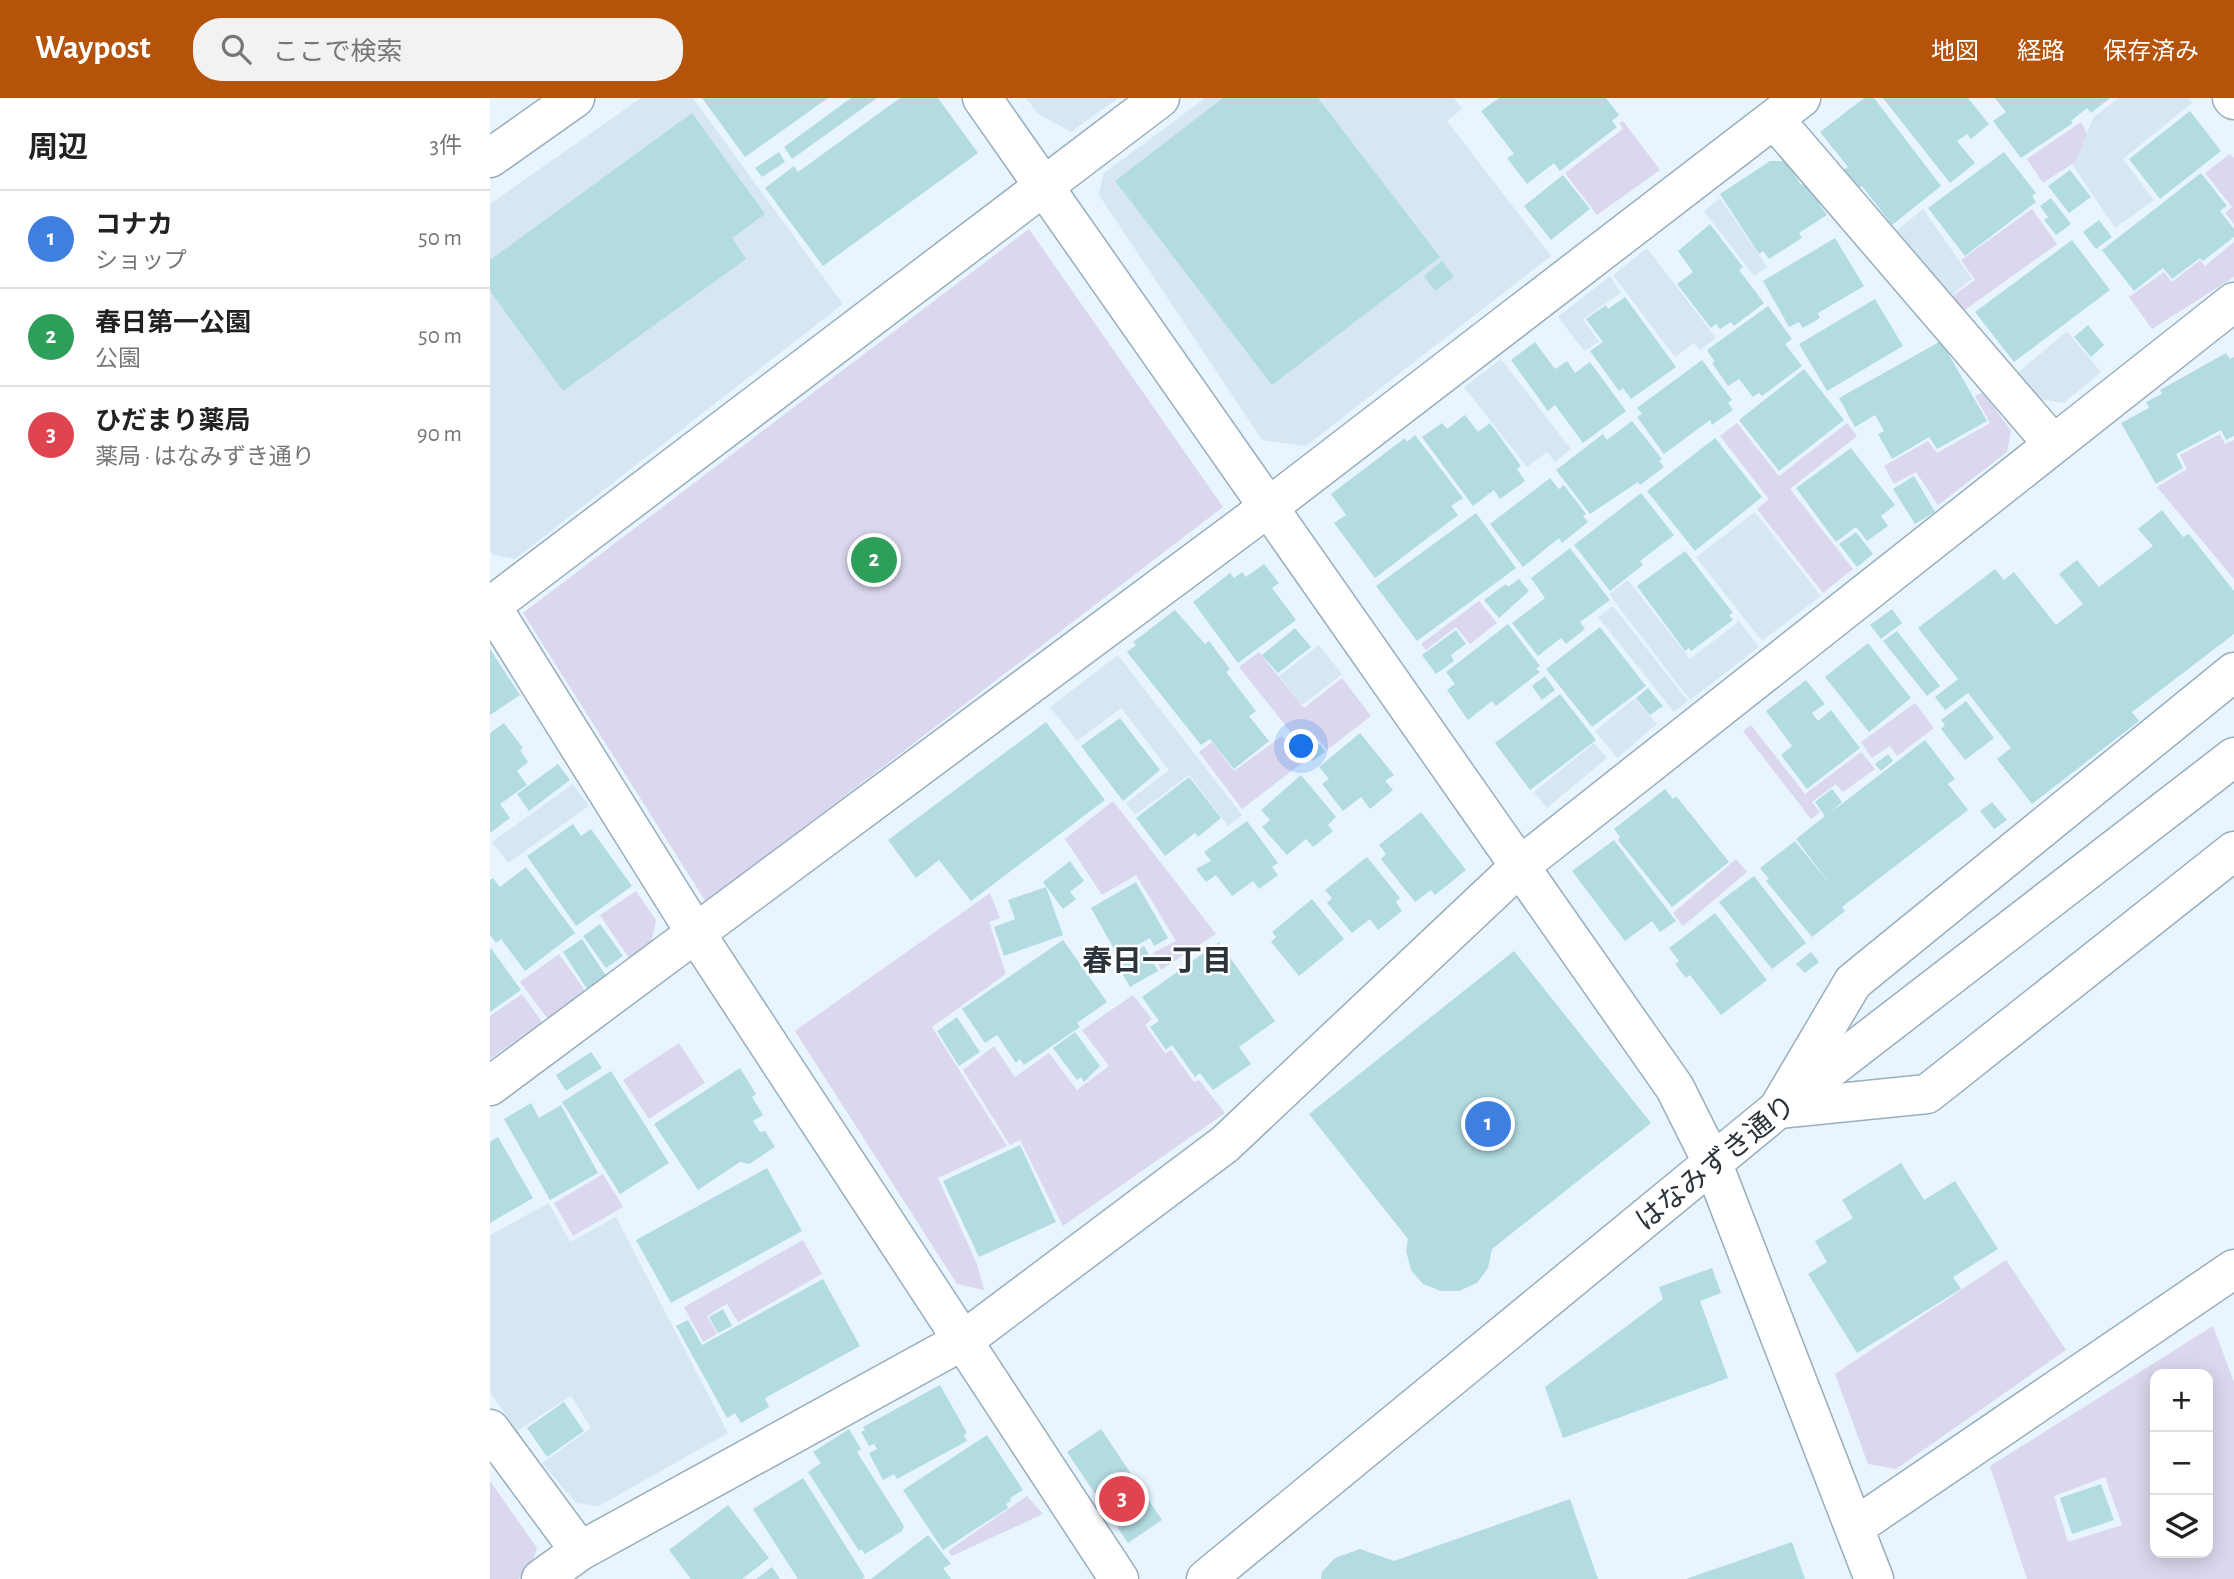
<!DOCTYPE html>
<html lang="ja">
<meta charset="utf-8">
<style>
body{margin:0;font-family:"Alegreya Sans","Noto Sans JP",sans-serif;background:#f2f2f2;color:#222}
.controls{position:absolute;right:21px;bottom:21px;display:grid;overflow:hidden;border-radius:14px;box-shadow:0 4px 18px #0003}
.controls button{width:63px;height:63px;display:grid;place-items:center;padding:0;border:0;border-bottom:2px solid #e0e0e0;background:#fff;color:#222;font:35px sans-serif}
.you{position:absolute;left:812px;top:649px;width:24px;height:24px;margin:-18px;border:5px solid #fff;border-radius:50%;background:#1a73e8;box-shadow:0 0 0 10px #1a73e833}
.badge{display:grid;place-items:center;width:46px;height:46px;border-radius:50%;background:#b45309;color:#fff;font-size:23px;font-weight:700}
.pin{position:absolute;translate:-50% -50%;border:4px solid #fff;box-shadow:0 2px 7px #0006}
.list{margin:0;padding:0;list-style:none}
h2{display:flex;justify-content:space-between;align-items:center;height:91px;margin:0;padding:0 28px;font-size:30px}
h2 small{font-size:23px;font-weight:400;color:#767676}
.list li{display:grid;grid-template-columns:46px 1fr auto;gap:21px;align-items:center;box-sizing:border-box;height:98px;padding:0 28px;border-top:2px solid #e0e0e0}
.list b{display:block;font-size:26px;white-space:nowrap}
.list p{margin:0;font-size:23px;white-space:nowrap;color:#767676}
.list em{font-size:23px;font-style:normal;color:#767676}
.icon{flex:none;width:38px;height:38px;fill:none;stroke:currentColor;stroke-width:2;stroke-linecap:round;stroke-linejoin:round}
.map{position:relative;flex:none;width:1744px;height:1481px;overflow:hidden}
header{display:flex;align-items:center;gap:42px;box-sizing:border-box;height:98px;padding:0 35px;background:#b45309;color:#fff}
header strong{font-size:33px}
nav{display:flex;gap:38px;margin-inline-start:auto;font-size:24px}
.search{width:490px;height:63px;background:#f2f2f2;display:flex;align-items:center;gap:18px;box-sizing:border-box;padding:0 24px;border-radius:28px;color:#767676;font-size:26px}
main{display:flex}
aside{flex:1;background:#fff}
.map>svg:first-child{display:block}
.built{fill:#d6e7f3}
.green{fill:#dbd7ee;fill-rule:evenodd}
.building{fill:#b2dbe2}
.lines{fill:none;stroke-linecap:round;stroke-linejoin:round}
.minor-casing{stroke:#98aebc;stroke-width:41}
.tertiary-casing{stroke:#98aebc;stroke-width:41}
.minor{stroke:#fff;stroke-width:38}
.tertiary{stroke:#fff;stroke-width:38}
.labels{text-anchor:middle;stroke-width:5;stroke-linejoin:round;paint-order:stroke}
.street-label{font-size:28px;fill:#2b343a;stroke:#fff}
.neighbourhood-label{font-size:30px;font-weight:bold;fill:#2b343a;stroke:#fff}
</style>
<header>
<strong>Waypost</strong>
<div class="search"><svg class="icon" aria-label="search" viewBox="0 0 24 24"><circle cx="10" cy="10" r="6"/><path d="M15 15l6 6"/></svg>ここで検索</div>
<nav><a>地図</a><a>経路</a><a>保存済み</a></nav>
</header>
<main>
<aside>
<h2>周辺<small>3件</small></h2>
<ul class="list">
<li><span class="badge" style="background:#3f7fe0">1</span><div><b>コナカ</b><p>ショップ</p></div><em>50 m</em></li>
<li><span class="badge" style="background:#2e9e5b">2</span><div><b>春日第一公園</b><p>公園</p></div><em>50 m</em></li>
<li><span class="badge" style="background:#e0444e">3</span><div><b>ひだまり薬局</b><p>薬局 · はなみずき通り</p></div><em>90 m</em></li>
</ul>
</aside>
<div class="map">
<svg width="1744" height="1481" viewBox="0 0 1744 1481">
<rect width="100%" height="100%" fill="#e8f5ff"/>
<!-- built -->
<path class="built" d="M151 0H203L353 206 25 461 3 457 0 453V106Z
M536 0H628L581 34 547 15Z
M715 0H964L972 11 957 23 1061 158 821 344 814 348 772 342 609 97 613 76Z
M1629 0H1698L1702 5 1633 61 1664 102 1625 130 1582 66 1604 19Z
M1230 100 1277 169 1264 178 1214 113Z
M1433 111 1482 181 1458 200 1405 134Z
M1157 150 1226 240 1210 252 1204 245 1185 259 1123 177Z
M1120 178 1131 195 1093 221 1109 244 1094 253 1068 219Z
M1577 233 1611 274 1574 305 1549 301 1528 275Z
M1011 261 1081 351 1065 364 1057 354 1037 369 974 289Z
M1265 414 1331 498 1272 543 1206 459Z
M1138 482 1200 561 1249 523 1269 549 1200 602 1119 496Z
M1123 508 1198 603 1184 614 1108 519Z
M829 547 852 576 812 607 789 578Z
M628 557 752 717 738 728 699 677 645 717 636 705 679 672 631 610 587 643 560 609Z
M1145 600 1167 626 1127 660 1105 633Z
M1104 645 1117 660 1057 710 1044 694Z
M83 686 99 708 18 765 2 744Z
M59 1105 80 1144 126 1119 238 1335 109 1408 86 1405 52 1365 101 1330 81 1298 27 1333 0 1294V1137Z"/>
<!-- green -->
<path class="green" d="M1133 23 1170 72 1107 117 1075 75 1133 31 1129 25Z
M1591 24 1597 36 1585 64 1553 85 1537 61Z
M1740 56 1744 60V126L1735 115 1742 109 1715 75Z
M1542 111 1567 146 1472 214 1461 199 1485 182 1471 162Z
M539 131 733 409 216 804 33 515Z
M1744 144V179L1662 231 1639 199 1674 174 1682 184 1710 162 1715 168Z
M1493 294 1521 333 1517 354 1448 407 1426 374 1404 386 1394 368 1438 343 1447 355 1500 325 1485 298Z
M1247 325 1289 378 1357 325 1367 338 1300 391 1363 471 1333 495 1267 411 1279 401 1230 338Z
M1730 336 1735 346 1744 342V481L1667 389 1697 371 1690 357Z
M989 503 1007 525 980 546 966 529 936 552 931 546Z
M769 554 814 610 852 580 881 618 837 652 828 641 815 652 749 569Z
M1425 605 1444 630 1407 658 1400 648 1382 660 1371 644Z
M1261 627 1315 696 1371 654 1385 671 1353 694 1346 686 1322 704 1330 714 1321 721 1253 633Z
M792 638 812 665 752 711 709 654 722 644 744 673Z
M623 703 726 836 671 872 663 855 686 843 646 777 612 797 575 741Z
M1246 761 1257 774 1193 828 1183 815Z
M146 793 166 822 161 845 139 860 110 817Z
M500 795 510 820 499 824 516 876 442 929 517 1048 448 1080 487 1166 494 1192 467 1186 305 933Z
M69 856 96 894 58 921 30 884Z
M32 896 52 924 0 961V918Z
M643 897 662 921 655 927 675 955 681 952 704 984 709 982 735 1015 573 1128 530 1042 520 1047 473 972 504 948 525 979 559 955 587 992 619 968 592 932Z
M189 945 215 985 159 1021 133 982Z
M113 1076 133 1109 83 1138 64 1105Z
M313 1142 332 1176 248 1224 237 1206 217 1218 227 1236 213 1244 194 1209Z
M1516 1162 1576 1252 1406 1371 1378 1366 1345 1276Z
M1723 1228 1744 1284V1481H1537L1500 1368ZM1718 1276V1455H1665V1276ZM1615 1379 1632 1427 1578 1444 1564 1398Z
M0 1383 47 1450 40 1472 28 1481H0Z
M537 1398 553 1416 462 1458 458 1453Z"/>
<!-- building -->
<path class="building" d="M212 0H338L255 59Z
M361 0H387L302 61 294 49Z
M410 0H448L488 55 333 168 275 90 304 68 308 74Z
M733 0H828L950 159 782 287 625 83Z
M1009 0H1116L1129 17 1122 23 1127 29 1070 73 1064 65 1037 86 1017 60 1024 56 991 13Z
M1374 0H1384L1451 88 1402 127 1372 88 1368 91 1353 72 1358 69 1330 34Z
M1393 0H1478L1499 26 1481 41 1477 36 1467 43 1485 65 1460 85Z
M1505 0H1620L1601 15 1597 10 1581 23 1583 25 1531 60 1503 23 1516 14Z
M1700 13 1731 53 1670 101 1639 61Z
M202 15 275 116 242 140 256 161 73 293 0 193V162Z
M289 54 295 64 272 79 265 70Z
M1514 54 1546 95 1542 98 1546 104 1475 158 1438 110Z
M1280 63H1296L1311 87 1315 84 1337 117 1309 135 1312 140 1279 161 1273 153 1269 156 1230 96Z
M1580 72 1601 99 1579 115 1558 88Z
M1711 75 1737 108 1730 113 1744 131V139L1713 163 1710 160 1682 181 1673 170 1644 193 1612 152Z
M1073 77 1100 111 1061 142 1034 108Z
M1561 100 1581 126 1566 137 1554 122 1558 119 1550 108Z
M1609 122 1622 139 1606 151 1593 134Z
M1220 126 1253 169 1249 172 1274 205 1244 228 1241 224 1230 231 1226 226 1221 230 1187 186 1203 174 1188 153Z
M1345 140 1374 188 1328 215 1330 220 1313 230 1309 224 1299 229 1273 183Z
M1582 142 1620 192 1524 264 1485 214Z
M952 163 964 179 945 193 934 178Z
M1135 199 1186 269 1141 301 1133 290 1129 293 1100 253 1113 244 1096 221 1116 207 1118 211Z
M1385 201 1413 248 1337 293 1309 246Z
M1278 208 1302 241 1295 246 1312 268 1272 298 1269 295 1263 299 1249 281 1238 288 1222 265 1225 264 1217 252Z
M1598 227 1614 247 1601 259 1584 239Z
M1451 243 1497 323 1447 351 1439 339 1402 361 1388 336 1394 333 1385 317 1365 329 1349 300Z
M1045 244 1065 271 1077 263 1085 275 1100 264 1136 313 1093 345 1065 307 1058 313 1021 262Z
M1736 255 1740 261 1744 259V338L1736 342 1731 332 1686 356 1693 370 1666 386 1631 325 1659 310 1656 304 1672 296 1670 292Z
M1212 262 1242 302 1238 305 1243 312 1222 327 1220 322 1174 356 1147 319 1152 316 1147 310Z
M1314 271 1354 322 1289 373 1249 322Z
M975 317 988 334 1000 325 1031 368 1027 371 1035 383 1010 401 1004 392 983 408 932 339 952 325 957 331Z
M1142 323 1172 361 1169 363 1174 369 1150 387 1148 384 1100 416 1066 372 1113 336 1117 342Z
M925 337 973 400 961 408 968 417 885 480 844 425 856 417 841 396 915 340 917 344Z
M1225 340 1272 399 1205 453 1157 393Z
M1361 350 1405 407 1391 418 1398 428 1377 443 1366 429 1346 444 1306 390Z
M1424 378 1445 414 1425 426 1403 391Z
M1060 380 1069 391 1074 387 1096 416 1093 418 1098 424 1072 445 1069 440 1033 469 1000 426Z
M1151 395 1184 437 1150 463 1153 467 1120 493 1084 447Z
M1672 412 1693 439 1699 436 1744 493V536L1642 614 1649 623 1542 706 1507 661 1521 650 1478 595 1455 612 1445 599 1468 581 1428 530 1505 471 1514 482 1524 474 1566 527 1593 506 1569 476 1587 462 1609 489 1663 448 1648 431Z
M986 415 1026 470 927 543 886 488Z
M1366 434 1383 456 1367 469 1349 446Z
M1080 450 1120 502 1090 524 1095 531 1076 546 1071 540 1048 558 1022 525 1055 500 1041 480Z
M1195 453 1243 515 1239 517 1243 522 1201 553 1199 550 1195 553 1147 488Z
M774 466 789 485 782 490 806 522 748 565 703 504 740 475 744 480 752 474 756 479Z
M1029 481 1039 493 1009 520 994 502 1016 486 1018 489Z
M1402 511 1412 525 1391 541 1380 527Z
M685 512 715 546 719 543 740 571 736 574 766 613 759 618 779 643 744 671 720 641 711 647 637 554 646 547 643 544Z
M1018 526 1050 568 1046 571 1050 574 1006 608 1002 603 978 622 957 592 965 586 956 574Z
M1110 529 1156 588 1102 629 1056 571Z
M805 530 821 549 788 575 772 557Z
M966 532 976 546 961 557 964 563 946 576 932 557Z
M1407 533 1450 588 1437 598 1393 543Z
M1378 545 1421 600 1379 634 1335 579Z
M0 551 30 597 0 617Z
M1055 578 1065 592 1052 602 1042 588Z
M1316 582 1335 606 1322 615 1328 623 1341 612 1370 650 1317 691 1291 657 1302 648 1276 613Z
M1158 590 1173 608 1160 617 1146 600Z
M1070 596 1106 642 1040 692 1005 645Z
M1476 603 1504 640 1475 662 1451 631 1455 627 1451 622Z
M630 620 670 672 633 703 591 648Z
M556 624 615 702 481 803 449 762 426 780 398 742Z
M14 625 33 650 30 652 38 664 27 673 37 687 10 706 20 720 0 735V635Z
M870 635 904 677 895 683 903 692 880 711 871 699 853 713 832 686 839 681 829 669Z
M1435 642 1465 681 1458 686 1478 712 1352 809 1355 813 1322 839 1276 783 1279 781 1270 770 1305 743 1342 789 1306 741 1335 718 1325 704 1342 691 1352 704 1340 715Z
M830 646 835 654 822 663 817 656Z
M1398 656 1403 663 1391 673 1385 666Z
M68 666 80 682 39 713 27 696Z
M811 677 846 719 838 727 843 733 823 749 816 741 797 757 772 729 780 722 771 712Z
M699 679 731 720 708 739 705 735 675 758 646 720Z
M1175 691 1183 701 1186 698 1239 764 1182 809 1128 742 1130 739 1124 731Z
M1502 704 1517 722 1504 731 1490 713Z
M931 714 976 772 945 797 941 792 925 804 891 761 896 756 889 747Z
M757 723 788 765 782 769 788 777 769 791 763 783 742 798 726 777 716 784 706 771 721 763 714 754Z
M83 726 91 738 101 731 142 788 86 828 37 758Z
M1124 742 1186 823 1170 834 1162 823 1135 843 1082 773Z
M877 759 910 800 906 804 912 813 888 832 880 821 862 835 837 805 842 800 835 792Z
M580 763 594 783 580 794 586 801 573 811 553 784Z
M36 769 85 835 35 873 11 841 6 845 0 837V782L3 780 10 789Z
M1264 778 1316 845 1282 871 1229 804Z
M646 784 678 840 664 848 660 840 628 858 601 810Z
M556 789 573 837 514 858 504 829 525 821 518 802Z
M822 801 854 841 809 878 781 844 786 839 782 834Z
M1225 815 1277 882 1231 917 1200 877 1196 880 1185 866 1189 863 1179 850Z
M110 826 133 858 116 870 93 838Z
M92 841 116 878 97 891 73 854Z
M573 842 617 904 587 925 590 929 534 967 530 961 526 965 507 937 495 945 472 911Z
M729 844 785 923 749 949 761 966 723 992 710 975 705 979 682 947 676 952 660 929 669 923 652 899Z
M654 848 668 873 640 889 626 864Z
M0 849 31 892 0 914Z
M1024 853 1161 1025 1002 1151 998 1170 987 1185 969 1193H951L933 1186 921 1172 916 1153 918 1141 819 1016Z
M1321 854 1329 864 1315 875 1306 866Z
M467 919 490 954 469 968 447 933Z
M585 934 610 968 594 984 591 979 587 982 563 950Z
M101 954 112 970 76 993 66 977Z
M250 970 266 996 262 999 273 1017 263 1023 270 1034 275 1033 285 1049 259 1066 250 1064 208 1092 164 1026Z
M121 973 179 1065 130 1096 72 1004Z
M41 1005 49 1020 71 1007 108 1075 60 1102 14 1021Z
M8 1039 43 1100 0 1125V1044Z
M530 1047 566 1124 489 1159 453 1083Z
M1411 1065 1434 1102 1465 1083 1508 1151 1463 1179 1471 1191 1367 1255 1318 1176 1337 1164 1325 1143 1363 1120 1352 1102Z
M277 1070 312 1133 181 1205 146 1142Z
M1222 1170 1231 1195 1210 1203 1238 1280 1073 1340 1055 1289 1173 1201 1169 1189Z
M333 1181 370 1248 275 1300 279 1309 251 1325 245 1315 237 1320 186 1228 198 1222 212 1247Z
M233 1211 242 1228 228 1235 219 1219Z
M450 1287 477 1335 474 1337 477 1343 407 1381 404 1376 393 1382 379 1355 387 1351 384 1346 379 1348 371 1334 375 1332 373 1329Z
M74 1304 94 1333 57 1359 37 1330Z
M359 1331 371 1351 367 1354 414 1428 412 1433 375 1456 371 1451 369 1453 318 1374 331 1365 323 1354Z
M611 1331 672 1422 638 1445 577 1354Z
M497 1337 533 1392 520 1400 521 1403 516 1406 518 1410 453 1452 413 1392Z
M313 1380 375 1479 372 1481H308L263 1411Z
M1611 1386 1624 1422 1582 1436 1570 1400Z
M1080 1401 1108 1481H831L832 1474 845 1460 870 1451 904 1463Z
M238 1407 279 1460 252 1481H201L179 1452Z
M438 1437 461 1466 453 1470 461 1481H381Z
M1302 1444 1315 1481H1196Z
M282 1469 290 1481H266Z"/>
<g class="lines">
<!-- minor casing -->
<g class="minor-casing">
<path id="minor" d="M1742 0 1744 2
M1284 21 1563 346
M0 60 85 0
M0 506 205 834 629 1481
M1 508 670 0
M0 988 780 408 1311 0
M1288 1011 1363 884 1744 574
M1288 1011 1437 996 1744 753
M1223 1066 1384 1481
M0 1331 90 1453
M1365 1429 1744 1171
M51 1481 90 1453 474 1242 735 1046 1030 768 1744 204"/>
</g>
<!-- tertiary casing -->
<g class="tertiary-casing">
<path id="tertiary" d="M492 0 1185 990 1223 1066
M716 1481 1288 1011 1744 659"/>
</g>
<!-- minor -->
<use href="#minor" class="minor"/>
<!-- tertiary -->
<use href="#tertiary" class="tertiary"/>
</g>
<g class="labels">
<!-- street labels -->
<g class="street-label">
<text transform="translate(1225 1064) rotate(-39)" y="10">はなみずき通り</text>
</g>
<!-- neighbourhood labels -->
<g class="neighbourhood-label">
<text x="667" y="873">春日一丁目</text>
</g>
</g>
</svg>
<div class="controls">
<button>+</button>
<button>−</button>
<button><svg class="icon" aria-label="layers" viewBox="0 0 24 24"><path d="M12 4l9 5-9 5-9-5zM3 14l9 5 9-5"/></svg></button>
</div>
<div class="you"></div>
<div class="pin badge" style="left:998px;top:1026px;background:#3f7fe0">1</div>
<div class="pin badge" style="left:384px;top:462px;background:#2e9e5b">2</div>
<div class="pin badge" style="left:632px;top:1401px;background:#e0444e">3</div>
</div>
</main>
